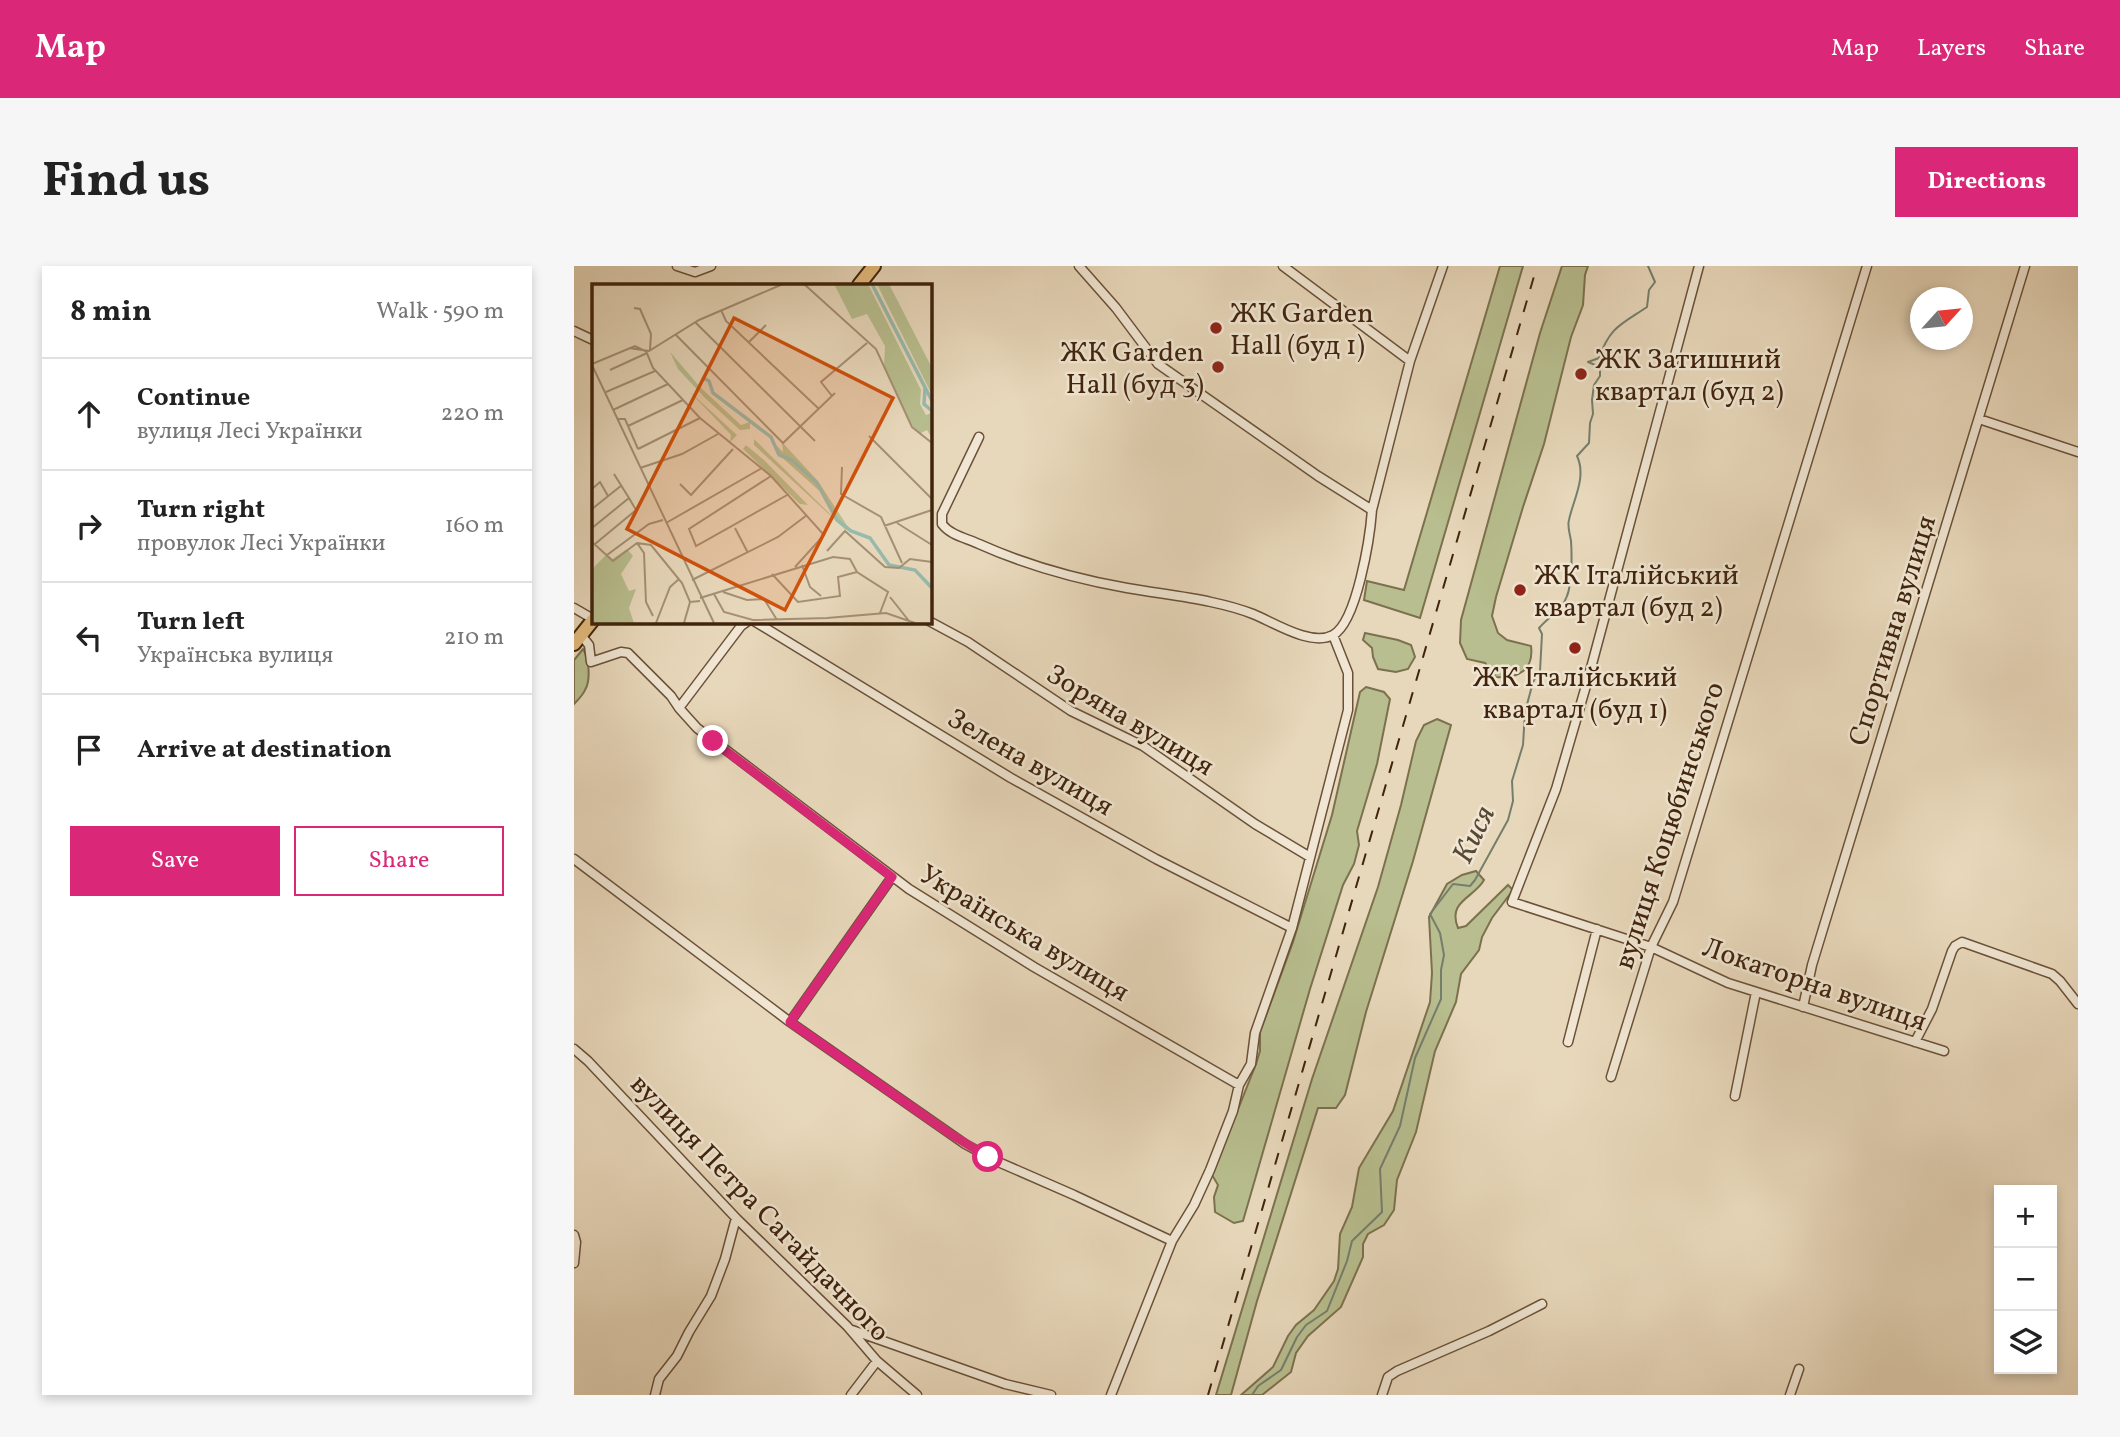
<!DOCTYPE html>
<meta charset="utf-8">
<style>
body{margin:0;font-family:Vollkorn,serif;background:#f6f6f6;color:#222}
.controls{position:absolute;right:21px;bottom:21px;display:grid;overflow:hidden;border-radius:0px;box-shadow:0 4px 10px #0003}
.controls button{width:63px;height:63px;display:grid;place-items:center;padding:0;border:0;border-bottom:2px solid #e0e0e0;background:#fff;color:#222;font:35px sans-serif}
.compass{position:absolute;left:1336px;top:21px;width:63px;height:63px;border-radius:50%;background:#fff;box-shadow:0 4px 10px #0003;rotate:63deg}
.stop{position:absolute;width:21px;height:21px;margin:-16px;border:5px solid #db2777;border-radius:50%;background:#fff}
.stop.end{background:#db2777;border-color:#fff;box-shadow:0 2px 7px #0008}
.list{margin:0;padding:0;list-style:none}
h2{display:flex;justify-content:space-between;align-items:center;height:91px;margin:0;padding:0 28px;font-size:30px}
h2 small{font-size:23px;font-weight:400;color:#767676}
.list li{display:grid;grid-template-columns:46px 1fr auto;gap:21px;align-items:center;box-sizing:border-box;height:112px;padding:0 28px;border-top:2px solid #e0e0e0}
.list b{display:block;font-size:26px;white-space:nowrap}
.list p{margin:0;font-size:23px;white-space:nowrap;color:#767676}
.list em{font-size:23px;font-style:normal;color:#767676}
.actions{display:flex;gap:14px;padding:21px 28px}
.actions a{flex:1;padding:16px 0;border:2px solid #db2777;border-radius:0px;text-align:center;font-size:24px;color:#db2777}
.actions .main{background:#db2777;color:#fff}
.icon{flex:none;width:38px;height:38px;fill:none;stroke:currentColor;stroke-width:2;stroke-linecap:round;stroke-linejoin:round}
.map{position:relative;flex:none;width:1504px;height:1129px;overflow:hidden;border-radius:0px}
header{display:flex;align-items:center;gap:42px;box-sizing:border-box;height:98px;padding:0 35px;background:#db2777;color:#fff}
header strong{font-size:33px}
nav{display:flex;gap:38px;margin-inline-start:auto;font-size:24px}
.intro{display:flex;align-items:center;justify-content:space-between;box-sizing:border-box;height:168px;padding:0 42px}
h1{margin:0;font-size:49px}
.button{padding:18px 32px;border-radius:0px;background:#db2777;color:#fff;font-size:24px;font-weight:700}
main{display:flex;gap:42px;padding:0 42px}
aside{flex:1;background:#fff;border-radius:0px;box-shadow:0 4px 10px #0003}
.map>svg:first-child{display:block}
.green{fill:#b8be8f;stroke:#7c714e;stroke-width:2}
.lines{fill:none;stroke-linecap:round;stroke-linejoin:round}
.stream{stroke:#757e6d;stroke-width:2}
.minor-casing{stroke:#6b5138;stroke-width:11}
.primary-casing{stroke:#41240d;stroke-width:16}
.minor{stroke:#f0e6d3;stroke-width:8}
.primary{stroke:#e4bc7e;stroke-width:12}
.rail{stroke:#41240d;stroke-width:2;stroke-dasharray:12 12;stroke-linecap:butt}
.route{stroke:#db2777;stroke-width:9}
.poi-dot{fill:#8f2418;stroke:#f0e6d3;stroke-width:2.5}
.labels{text-anchor:middle;stroke-width:5;stroke-linejoin:round;paint-order:stroke}
.poi-label{font-size:28px;fill:#41240d;stroke:#f0e6d3;text-anchor:start}
.street-label{font-size:28px;fill:#41240d;stroke:#f0e6d3}
.water-label{font-size:30px;font-style:italic;fill:#564a35;stroke:#f0e6d3}
.inset-river{fill:none;stroke:#97baad;stroke-width:3.5}
.inset-road{fill:none;stroke:#a59075;stroke-width:2}
.view{fill:#cf510c;fill-opacity:0.15;stroke:#cf510c;stroke-width:3.5}
.inset-edge{fill:none;stroke:#41240d;stroke-width:3.5}
</style>
<header>
<strong>Map</strong>
<nav><a>Map</a><a>Layers</a><a>Share</a></nav>
</header>
<div class="intro"><h1>Find us</h1><a class="button">Directions</a></div>
<main>
<aside>
<h2>8 min<small>Walk · 590 m</small></h2>
<ul class="list">
<li><svg class="icon" aria-label="ahead" viewBox="0 0 24 24"><path d="M12 20V5M6 11l6-6 6 6"/></svg><div><b>Continue</b><p>вулиця Лесі Українки</p></div><em>220 m</em></li>
<li><svg class="icon" aria-label="right" viewBox="0 0 24 24"><path d="M7 20v-9h11M14 6l5 5-5 5"/></svg><div><b>Turn right</b><p>провулок Лесі Українки</p></div><em>160 m</em></li>
<li><svg class="icon" aria-label="left" viewBox="0 0 24 24"><path d="M17 20v-9H6M10 6l-5 5 5 5"/></svg><div><b>Turn left</b><p>Українська вулиця</p></div><em>210 m</em></li>
<li><svg class="icon" aria-label="arrive" viewBox="0 0 24 24"><path d="M6 21V4h12l-3 4 3 4H6"/></svg><div><b>Arrive at destination</b></div></li>
</ul>
<div class="actions"><a class="main">Save</a><a>Share</a></div>
</aside>
<div class="map">
<svg width="1504" height="1129" viewBox="0 0 1504 1129">
<rect width="100%" height="100%" fill="#e8d8bb"/>
<filter id="stains"><feTurbulence type="fractalNoise" baseFrequency=".00286" numOctaves="4"/><feColorMatrix values="0 0 0 0 .2 0 0 0 0 .09 0 0 0 0 .02 0 0 0 .5 -.17"/></filter>
<radialGradient id="worn" r=".72"><stop offset=".6" stop-color="#630" stop-opacity="0"/><stop offset="1" stop-color="#630" stop-opacity=".3"/></radialGradient>
<!-- green -->
<path class="green" d="M926 0H949L846 352 790 334 793 315 830 324Z
M988 0H1014L1011 9 1009 39 997 71 970 178 949 241 922 331 918 350 924 367 933 374 957 380C960 404 944 413 922 411L911 397 893 393 886 377 887 354 966 67Z
M791 367 824 374 837 379 841 391 834 403 822 406 804 403 799 391 798 382 789 374Z
M9 383C15 392 17 414 11 424 9 429 4 434 0 438V394Z
M792 421 810 426 816 433 803 498 783 565 785 579 780 598 769 619 736 723 669 955 660 957 641 946 640 931 644 919 638 909 682 798 686 785V766L719 676 758 549 786 426Z
M863 453 877 459 839 595 792 746 771 829 762 842H744L683 1035 657 1129H642L738 813 804 621 827 539 842 475 850 459Z
M902 605 910 614C900 632 873 635 884 662L892 660 934 619 939 624 918 652 908 671 905 684 887 708 882 736 861 785 842 866 823 914 820 944 810 959 794 968 789 978V991L767 1041 734 1070 722 1087 717 1106 688 1129H667L699 1101 714 1070 722 1059 740 1044 760 1015 764 1003 766 968 778 941 785 902 819 845 856 736 858 707 855 651 873 618 888 609Z"/>
<g class="lines">
<!-- stream -->
<path class="stream" d="M678 1129 684 1120 707 1104 723 1071 732 1059 753 1045 773 995 778 975 808 946 806 903 826 860 841 792 867 733V704L870 689 866 667 856 648 879 618 896 620 901 614 934 554 939 535 938 515 949 479 951 446 959 416 966 405 968 368 965 362C975 350 988 345 993 330 998 318 998 288 997 275 996 268 993 260 995 254 999 234 1013 211 1003 190L1015 177 1016 157 1019 148 1018 134 1020 119 1026 110V101L1014 96 1025 92C1036 61 1046 59 1073 41L1075 24 1081 16 1074 0"/>
<!-- minor casing -->
<g class="minor-casing">
<path id="minor" d="M103 0 121 6 137 0
M505 0 542 42 584 98 744 210 798 244
M709 0 836 95
M1125 0 1014 413 982 523 938 636 1077 681 1154 717 1370 785
M0 65 19 74
M1405 153 1504 186
M405 171 368 248V258C376 269 392 272 405 278 452 299 502 313 553 322 581 327 610 330 637 336 651 339 666 343 679 348 699 356 737 381 759 369 783 356 796 271 798 244L836 95 869 0
M0 342 19 353
M174 355 167 360 105 442 123 462 335 623 460 701 665 819
M180 355 437 512 582 593 718 662
M355 355 394 376 497 445 569 480 681 558 736 591
M7 369 15 379 17 396 47 386 54 387 97 430 105 442
M0 593 216 756 391 878 422 895 500 929 598 975
M1229 741 1238 699 1451 0
M216 756 318 611
M994 776 1023 663
M1341 776 1358 743 1378 685 1381 680 1388 676 1478 708 1486 715 1504 738
M0 783 14 795 162 952 273 1060 303 1095 343 1129
M1037 811 1077 681 1099 636 1293 0
M1161 830 1182 726
M0 969 2 976 0 997
M278 1064 431 1118 477 1129
M81 1129 85 1113 103 1090 115 1066 137 1030 151 993 162 952
M277 1129 303 1095
M537 1129 598 975 620 939 636 904 659 845 665 819 677 798 681 767 718 662 774 444V407L759 369
M808 1129 814 1111 823 1105 915 1065 968 1038
M1216 1129 1225 1103"/>
</g>
<!-- primary casing -->
<g class="primary-casing">
<path id="primary" d="M285 19 300 0
M0 378 19 354"/>
</g>
<!-- minor -->
<use href="#minor" class="minor"/>
<!-- primary -->
<use href="#primary" class="primary"/>
<!-- rail -->
<path class="rail" d="M634 1129 963 0"/>
</g>
<g class="lines">
<!-- route -->
<path class="route" d="M139 475 318 611 216 756 375 867 414 891"/>
</g>
<!-- markers -->
<g class="poi-dot">
<circle cx="642" cy="62" r="7"/>
<circle cx="644" cy="101" r="7"/>
<circle cx="1007" cy="108" r="7"/>
<circle cx="946" cy="324" r="7"/>
<circle cx="1001" cy="382" r="7"/>
</g>
<g class="labels">
<!-- poi labels -->
<g class="poi-label">
<text x="656" y="56">ЖК Garden<tspan x="656" dy="32">Hall (буд 1)</tspan></text>
<text x="630" y="95" text-anchor="end">ЖК Garden<tspan x="630" dy="32">Hall (буд 3)</tspan></text>
<text x="1021" y="102">ЖК Затишний<tspan x="1021" dy="32">квартал (буд 2)</tspan></text>
<text x="960" y="318">ЖК Італійський<tspan x="960" dy="32">квартал (буд 2)</tspan></text>
<text x="1001" y="420" text-anchor="middle">ЖК Італійський<tspan x="1001" dy="32">квартал (буд 1)</tspan></text>
</g>
<!-- street labels -->
<g class="street-label">
<text transform="translate(1317 364) rotate(-73)" y="10">Спортивна вулиця</text>
<text transform="translate(557 453) rotate(31)" y="10">Зоряна вулиця</text>
<text transform="translate(457 495) rotate(30)" y="10">Зелена вулиця</text>
<text transform="translate(1094 559) rotate(-72)" y="10">вулиця Коцюбинського</text>
<text transform="translate(451 666) rotate(31)" y="10">Українська вулиця</text>
<text transform="translate(1241 717) rotate(19)" y="10">Локаторна вулиця</text>
<text transform="translate(187 941) rotate(46)" y="10">вулиця Петра Сагайдачного</text>
</g>
<!-- water labels -->
<g class="water-label">
<text transform="translate(899 568) rotate(-64)" y="10">Кися</text>
</g>
</g>
<!-- overview -->
<g transform="translate(18 18)">
<rect width="340" height="340" fill="#e8d8bb"/>
<path d="M242 0H276L329 106 328 120 334 131 339 129V153L335 146 327 150 320 141 292 83 293 62 275 30 260 35ZM285 0H297L339 82V109ZM78 68 108 103 149 141 158 138V145L148 146 113 114 86 85ZM97 107 145 151 138 158 139 151ZM162 155 241 233 232 211 186 170 184 161 191 168 190 158 226 197 256 243 254 246 162 161ZM154 161 172 176 216 221 208 220 151 165ZM35 265 41 272 29 290 37 307 44 305 37 324 42 339H0V285L14 271 19 276Z" fill="#b8be8f"/>
<path class="inset-river" d="M280 0 340 117M111 94 117 97 121 109 179 153 187 171 200 176 225 199 245 236 259 247 278 254 297 281 323 286 340 304M333 104 332 120 340 127"/>
<path class="inset-road" d="M212 0 284 65 320 143 340 159M42 24 48 25 59 50 58 66M129 26 134 37 227 125M103 38 223 157M84 51 191 159 243 109M157 58 174 41M37 64 57 67 107 36 191 0M54 67 61 84 108 134 179 192 232 251 203 283M0 80 43 62 53 67M0 81 122 339M18 86 55 69M14 108 63 87M240 112 229 98 275 59M21 126 76 100M26 135H33L46 165M36 142 91 116M277 152 340 215M46 165 108 134M250 183 249 210 289 233 310 279M48 184 90 170 126 150M22 190 37 214M179 192 97 245 104 262 197 210M88 200 99 211 141 165M0 205 8 198 16 212M0 225 30 201M74 239 170 184M305 239 340 261M292 242 340 226M0 244 37 214 44 226 3 260M143 244 156 269M0 258 21 277 45 259 59 261 90 299 98 318 108 317M45 259 52 269 54 318 61 332M235 267 253 247 293 283 307 284 318 275 340 278M15 271 57 240 71 236M210 281 218 303 229 312M180 290 206 318 248 312 246 293 265 288M100 296 186 253 215 231M131 308 155 316 172 315 185 336M122 310 132 328 161 336 236 334M298 313 317 337M108 314 241 273 258 275 265 288 296 308 288 329M235 334 294 329 323 339M64 339 78 303 87 295M92 339 98 318"/>
<path class="view" d="M142 34 301 114 193 326 35 245Z"/>
<rect width="340" height="340" class="inset-edge"/>
</g>
<rect width="100%" height="100%" filter="url(#stains)"/>
<rect width="100%" height="100%" fill="url(#worn)"/>
</svg>
<div class="controls">
<button>+</button>
<button>−</button>
<button><svg class="icon" aria-label="layers" viewBox="0 0 24 24"><path d="M12 4l9 5-9 5-9-5zM3 14l9 5 9-5"/></svg></button>
</div>
<svg class="compass" viewBox="-18 -18 36 36"><path d="M0-13l5 13h-10z" fill="#e53935"/><path d="M0 13l5-13h-10z" fill="#767676"/></svg>
<div class="stop" style="left:414px;top:891px"></div>
<div class="stop end" style="left:139px;top:475px"></div>
</div>
</main>
